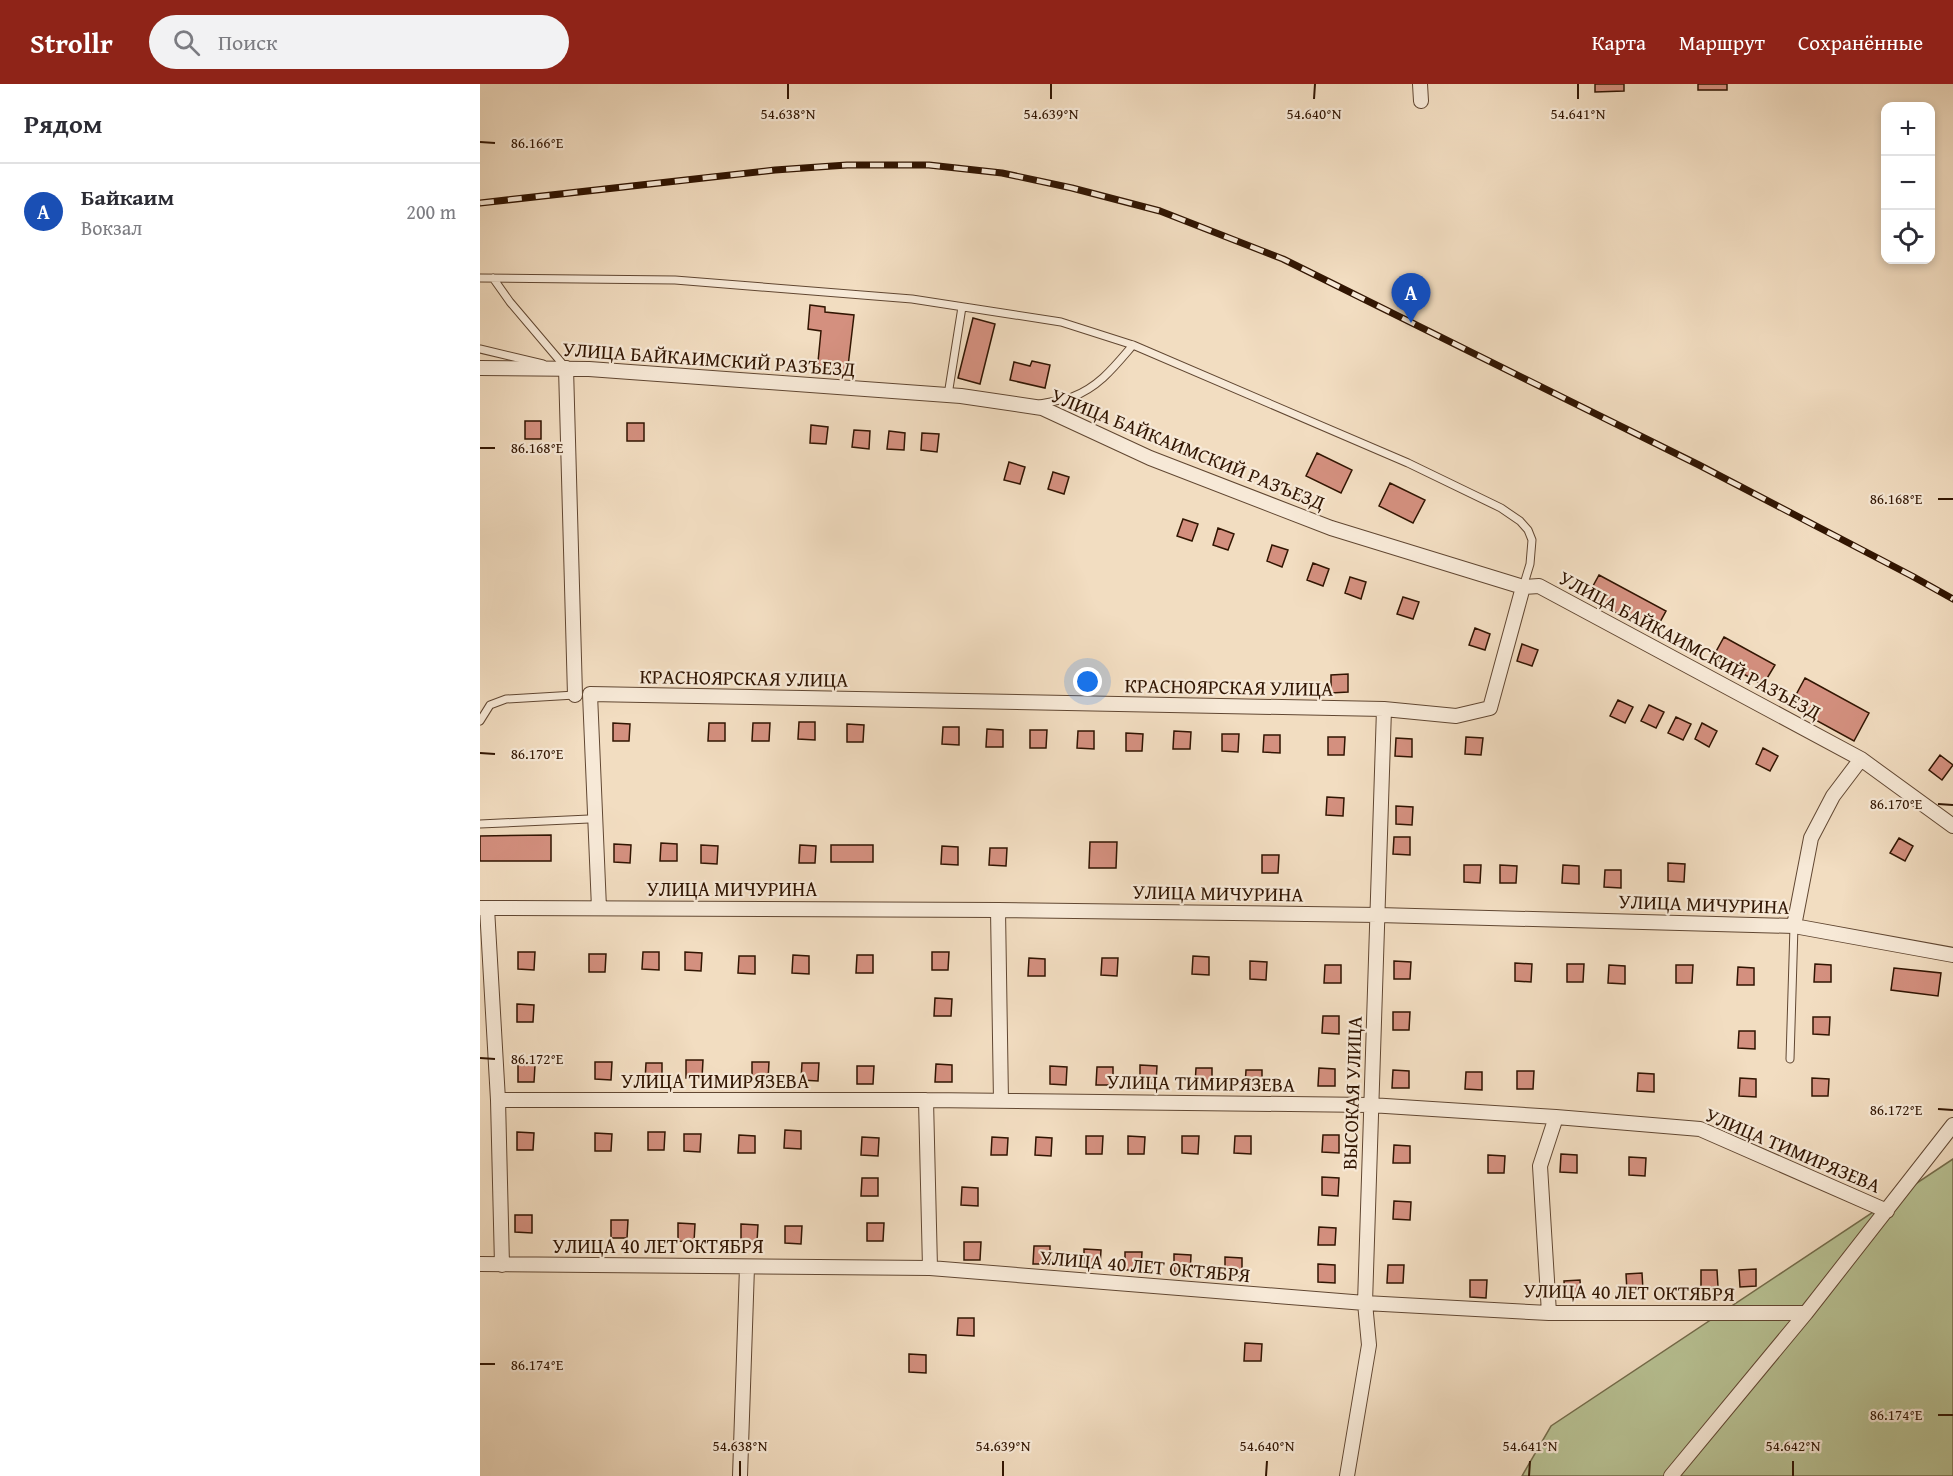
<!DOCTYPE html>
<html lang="ru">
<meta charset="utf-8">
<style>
body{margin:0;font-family:"Gentium Book Plus",serif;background:#f2f2f3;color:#2b2b33}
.controls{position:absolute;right:18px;top:18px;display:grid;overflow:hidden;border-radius:12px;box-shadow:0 3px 9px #0003}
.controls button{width:54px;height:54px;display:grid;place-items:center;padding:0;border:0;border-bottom:2px solid #e1e1e2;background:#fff;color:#2b2b33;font:30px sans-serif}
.you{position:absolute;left:608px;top:598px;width:21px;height:21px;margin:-15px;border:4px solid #fff;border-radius:50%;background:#1a73e8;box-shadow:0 0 0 9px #1a73e833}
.badge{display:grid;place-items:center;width:39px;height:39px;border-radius:50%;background:#8f2418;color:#fff;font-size:20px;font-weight:700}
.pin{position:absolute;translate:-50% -50px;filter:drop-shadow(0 2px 3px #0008)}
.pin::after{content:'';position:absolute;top:32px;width:21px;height:18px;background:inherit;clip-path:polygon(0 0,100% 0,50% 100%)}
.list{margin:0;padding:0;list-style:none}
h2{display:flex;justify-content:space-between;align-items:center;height:78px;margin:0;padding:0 24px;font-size:26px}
h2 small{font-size:20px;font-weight:400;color:#7c7c81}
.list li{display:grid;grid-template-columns:39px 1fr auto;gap:18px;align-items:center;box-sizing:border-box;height:96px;padding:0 24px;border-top:2px solid #e1e1e2}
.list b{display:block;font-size:22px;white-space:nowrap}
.list p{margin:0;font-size:20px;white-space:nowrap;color:#7c7c81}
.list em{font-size:20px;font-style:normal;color:#7c7c81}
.icon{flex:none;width:33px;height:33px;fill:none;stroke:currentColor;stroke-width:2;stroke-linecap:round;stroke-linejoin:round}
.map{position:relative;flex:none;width:1473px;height:1392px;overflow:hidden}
header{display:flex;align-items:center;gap:36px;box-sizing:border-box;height:84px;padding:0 30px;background:#8f2418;color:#fff}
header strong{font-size:28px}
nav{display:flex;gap:33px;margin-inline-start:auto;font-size:21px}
.search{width:420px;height:54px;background:#f2f2f3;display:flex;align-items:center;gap:15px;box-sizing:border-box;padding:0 21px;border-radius:33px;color:#7c7c81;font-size:22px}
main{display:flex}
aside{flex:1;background:#fff}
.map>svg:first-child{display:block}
.green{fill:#b8c294;stroke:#746c4b;stroke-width:1.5}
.building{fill:#d4907f;stroke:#311502;stroke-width:1.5}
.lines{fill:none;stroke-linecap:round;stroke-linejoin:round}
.service-casing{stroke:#614732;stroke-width:9}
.minor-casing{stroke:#614732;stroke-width:16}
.service{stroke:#f7e9d7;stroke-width:7}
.minor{stroke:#f7e9d7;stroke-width:14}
.rail-casing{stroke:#311502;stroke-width:7}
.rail{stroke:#f7e9d7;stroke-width:4.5;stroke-dasharray:14;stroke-linecap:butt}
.ticks{fill:none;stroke:#311502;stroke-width:2}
.labels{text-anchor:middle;stroke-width:4.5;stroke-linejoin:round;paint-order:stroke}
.street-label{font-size:20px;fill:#311502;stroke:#f7e9d7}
.ticks-label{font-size:15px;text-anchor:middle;fill:#311502;stroke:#f7e9d7;stroke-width:4.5;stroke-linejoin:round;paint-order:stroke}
</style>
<header>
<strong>Strollr</strong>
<div class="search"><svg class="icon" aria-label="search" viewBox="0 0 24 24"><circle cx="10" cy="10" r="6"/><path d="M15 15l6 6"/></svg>Поиск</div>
<nav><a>Карта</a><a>Маршрут</a><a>Сохранённые</a></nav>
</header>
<main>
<aside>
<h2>Рядом<small></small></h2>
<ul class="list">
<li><span class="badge" style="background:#1a4fb4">A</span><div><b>Байкаим</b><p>Вокзал</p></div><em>200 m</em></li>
</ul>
</aside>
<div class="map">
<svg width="1473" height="1392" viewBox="0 0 1473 1392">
<rect width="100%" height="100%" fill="#f2ddc1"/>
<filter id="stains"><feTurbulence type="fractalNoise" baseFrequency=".00333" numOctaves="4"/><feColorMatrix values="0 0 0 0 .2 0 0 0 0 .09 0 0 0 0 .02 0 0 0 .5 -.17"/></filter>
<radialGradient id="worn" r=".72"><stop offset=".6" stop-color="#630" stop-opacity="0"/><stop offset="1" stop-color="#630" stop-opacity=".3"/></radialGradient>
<!-- green -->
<path class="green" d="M1473 1075V1392H1042L1071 1342Z"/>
<!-- building -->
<path class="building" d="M1115 0H1144V7L1115 8Z
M1218 0H1247V6H1218Z
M330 221 345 223V228L374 231 367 291 337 288 341 247 328 245Z
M493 234 515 240 500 300 478 294Z
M552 277 570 281 565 304 530 296 534 278 550 282Z
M45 337H61V355H45Z
M147 339H164V357H147Z
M331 341 348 343 346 360 330 359Z
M374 346 390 347 389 365 372 363Z
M409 347 425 349 424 366 407 365Z
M442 349 459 350 457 368 441 366Z
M837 369 872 386 861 409 826 392Z
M529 378 545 383 540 400 524 396Z
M573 388 589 393 584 410 568 405Z
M910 399 945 416 933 439 899 422Z
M703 435 718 440 712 457 697 452Z
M738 444 754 450 748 466 733 461Z
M792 461 808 466 802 483 787 477Z
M833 479 849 485 843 502 827 496Z
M1119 491 1186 527 1174 549 1107 513Z
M870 493 886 498 881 515 865 509Z
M923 513 939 518 933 535 917 530Z
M995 544 1010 550 1005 566 989 561Z
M1244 553 1295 581 1283 601 1233 573Z
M1042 560 1058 566 1052 582 1037 577Z
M868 590V608L851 609V591Z
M1325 594 1389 629 1374 657 1310 622Z
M1138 616 1153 623 1145 639 1130 632Z
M1169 621 1184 628 1176 644 1161 637Z
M1196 633 1211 640 1203 656 1188 649Z
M319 638H335V656L318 655Z
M133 639 150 640 149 657H133Z
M229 639H245V657H228Z
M273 639H290L289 657H272Z
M1222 639 1237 647 1229 663 1215 655Z
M367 640 384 641 383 658H367Z
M463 643H479V661L462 660Z
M507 645 523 646V663H506Z
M550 646H567L566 664H550Z
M598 647H614V665L597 664Z
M694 647 711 648 710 665H693Z
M646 649 663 650 662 667H646Z
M742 650H759L758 668 742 667Z
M784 651H800V669L783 668Z
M848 653H865L864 671H848Z
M986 653 1003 654 1001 671 985 670Z
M916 654 932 655V673L915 672Z
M1283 664 1298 672 1290 687 1276 680Z
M1460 671 1473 681 1462 696 1449 686Z
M847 713 864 714 863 732 846 731Z
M916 722 933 723 932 741 916 740Z
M71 751V777H0V752Z
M914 753H930V771L913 770Z
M1419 754 1433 762 1425 777 1410 769Z
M610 758H637L636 784H609Z
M181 759 197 760V777H180Z
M134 760 151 761 150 779 134 778Z
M221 761 238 762 237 780 221 779Z
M320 761 336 762 335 779H319Z
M351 761H393V778H351Z
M462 762 478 763V781L461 780Z
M510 764H527L526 782 509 781Z
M782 771H799L798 789H782Z
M1188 779 1205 780 1204 798 1188 797Z
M984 781H1001L1000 799 984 798Z
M1020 781 1037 782 1036 799H1020Z
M1083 781 1099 782V800L1082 799Z
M1125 786H1141V804L1124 803Z
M38 868H55L54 886 38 885Z
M163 868H179V886L162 885Z
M205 868 222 869 221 887 205 886Z
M452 868H469L468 886H452Z
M109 870H126L125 888H109Z
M313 871 329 872V890L312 889Z
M377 871H393V889H376Z
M259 872H275V890L258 889Z
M713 872 729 873V891L712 890Z
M549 874 565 875V892H548Z
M622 874H638L637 892 621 891Z
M770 877 787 878 786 896 770 895Z
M914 877 931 878 930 895H914Z
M1035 879 1052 880 1051 898 1035 897Z
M1087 880H1104L1103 898H1087Z
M1335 880 1351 881V898H1334Z
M845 881H861V899H844Z
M1129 881 1145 882V900L1128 899Z
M1196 881H1213L1212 899H1196Z
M1258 883 1274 884V901H1257Z
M1414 884 1461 889 1458 912 1411 906Z
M455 914 472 915 471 932H454Z
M37 920 54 921 53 938H37Z
M913 928H930L929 946H913Z
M843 932H859V950L842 949Z
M1333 933H1350L1349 951 1333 950Z
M1259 947H1275V965L1258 964Z
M206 976H223L222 994H206Z
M115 978H132L131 996 115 995Z
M272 978H289L288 996 272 995Z
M166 979H182V997H165Z
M322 979H339L338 997 321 996Z
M38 980 55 981 54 998H38Z
M456 980 472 981V998H455Z
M660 981 677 982 676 999H660Z
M377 982H394L393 1000H377Z
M570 982 587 983 586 1001 570 1000Z
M617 983H633V1001H616Z
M716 984H732V1002L715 1001Z
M839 984 855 985V1002H838Z
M766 986H782V1004L765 1003Z
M913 986 929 987V1004H912Z
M1037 987H1054L1053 1005H1037Z
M986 988H1002V1006L985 1005Z
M1158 989 1174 990V1008L1157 1007Z
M1260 994 1276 995V1013L1259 1012Z
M1332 994 1349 995 1348 1012H1332Z
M305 1046 321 1047V1065L304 1064Z
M37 1048 54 1049 53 1066H37Z
M168 1048H185L184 1066H168Z
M115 1049 132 1050 131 1067H115Z
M204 1050H221L220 1068 204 1067Z
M259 1051 275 1052V1069H258Z
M843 1051H859V1069L842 1068Z
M606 1052H623L622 1070H606Z
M648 1052 665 1053 664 1070H648Z
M702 1052H719L718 1070 702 1069Z
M755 1052H771V1070L754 1069Z
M382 1053 399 1054 398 1072 381 1071Z
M512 1053 528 1054 527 1071H511Z
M556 1053 572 1054 571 1072 555 1071Z
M914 1061 930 1062V1079H913Z
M1081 1070 1097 1071V1089L1080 1088Z
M1008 1071 1025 1072 1024 1089H1008Z
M1149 1073 1166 1074 1165 1092 1149 1091Z
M842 1093 859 1094 858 1112 842 1111Z
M382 1094H398V1112H381Z
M482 1103 498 1104V1122L481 1121Z
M914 1117 931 1118 930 1136 913 1135Z
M35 1131H52V1149L35 1148Z
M131 1136H148L147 1154H131Z
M198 1139 215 1140 214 1158 198 1157Z
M387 1139H404L403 1157H387Z
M261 1140 278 1141 277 1158H261Z
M305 1142H322L321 1160 305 1159Z
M839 1143 856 1144 855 1161H838Z
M484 1158H501L500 1176H484Z
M554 1162H570V1180H553Z
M604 1165 621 1166 620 1183H604Z
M645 1168H662L661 1186H645Z
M694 1170 711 1171 710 1189 694 1188Z
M745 1173 762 1174V1192L745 1191Z
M838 1180 855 1181V1199L838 1198Z
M908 1181H924L923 1199H907Z
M1276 1185V1202L1260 1203 1259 1186Z
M1221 1186H1237L1238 1203 1221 1204Z
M1162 1189 1163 1206 1147 1207 1146 1190Z
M990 1196H1007L1006 1214 990 1213Z
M1100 1196 1101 1213 1085 1214 1084 1197Z
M478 1234H494V1252L477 1251Z
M765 1259 782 1260 781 1277H764Z
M429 1270 446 1271V1289L429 1288Z"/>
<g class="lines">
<!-- service casing -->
<g class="service-casing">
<path id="service" d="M0 194 195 196 432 215 581 238 653 261 928 379 1021 424 1040 437 1048 446 1052 456 1050 480 1043 503
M13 194 30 218 86 284
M0 265 63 280
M468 311 482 223
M560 320C570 318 582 316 592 313 619 303 635 282 653 261
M0 637 10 621 26 615 95 611
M0 740 109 735
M1310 975 1314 842"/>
</g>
<!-- minor casing -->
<g class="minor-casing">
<path id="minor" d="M940 0 941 17
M0 284 109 285 481 312 562 324 670 374 851 444 1043 503 1059 502 1381 675 1473 742
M86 284 95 611
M0 824 518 826 898 831 1314 842 1473 871
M7 824 18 1016 22 1181
M119 824 110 610 904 625 976 632 1010 624 1043 503
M518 826 521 1017
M1314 842 1331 754 1353 712 1381 675
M18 1016H446L890 1021 1076 1033 1220 1045 1407 1127
M446 1016 450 1184
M0 1180 450 1184 885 1219 1069 1229H1326
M1069 1229 1060 1082 1076 1033
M260 1392 267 1183
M867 1392 889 1261 885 1219 904 625
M1191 1392 1326 1229 1473 1041"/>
</g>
<!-- service -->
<use href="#service" class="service"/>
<!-- minor -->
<use href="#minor" class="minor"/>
<!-- rail casing -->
<g class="rail-casing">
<path id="rail" d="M0 119 295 86 367 81H449L522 89 592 104 680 127 803 175 1219 381 1432 492 1473 515"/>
</g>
<!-- rail -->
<use href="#rail" class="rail"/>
</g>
<!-- ticks -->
<path class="ticks" d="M308 15V0M571 15V0M834 15 835 0M1098 15V0M0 58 15 59M0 364H15M1458 415H1473M0 669 15 670M1458 720 1473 721M0 974 15 975M1458 1025 1473 1026M0 1280H15M1458 1331H1473M260 1392V1377M523 1392V1377M786 1392 787 1377M1049 1392 1050 1377M1313 1392V1377"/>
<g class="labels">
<!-- street labels -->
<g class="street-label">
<text transform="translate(229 275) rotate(4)" y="7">УЛИЦА БАЙКАИМСКИЙ РАЗЪЕЗД</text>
<text transform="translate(708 365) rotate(22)" y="7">УЛИЦА БАЙКАИМСКИЙ РАЗЪЕЗД</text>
<text transform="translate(1210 561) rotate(28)" y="7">УЛИЦА БАЙКАИМСКИЙ РАЗЪЕЗД</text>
<text transform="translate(264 594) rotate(1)" y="7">КРАСНОЯРСКАЯ УЛИЦА</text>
<text transform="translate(749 603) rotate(1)" y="7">КРАСНОЯРСКАЯ УЛИЦА</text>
<text x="252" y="812">УЛИЦА МИЧУРИНА</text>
<text transform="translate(738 809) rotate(1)" y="7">УЛИЦА МИЧУРИНА</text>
<text transform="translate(1224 820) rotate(2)" y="7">УЛИЦА МИЧУРИНА</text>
<text x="235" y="1004">УЛИЦА ТИМИРЯЗЕВА</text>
<text transform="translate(721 999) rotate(1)" y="7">УЛИЦА ТИМИРЯЗЕВА</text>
<text transform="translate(872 1009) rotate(-88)" y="7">ВЫСОКАЯ УЛИЦА</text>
<text transform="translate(1313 1066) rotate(23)" y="7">УЛИЦА ТИМИРЯЗЕВА</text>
<text x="178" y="1169">УЛИЦА 40 ЛЕТ ОКТЯБРЯ</text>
<text transform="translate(665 1182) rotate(5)" y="7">УЛИЦА 40 ЛЕТ ОКТЯБРЯ</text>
<text transform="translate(1149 1208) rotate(1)" y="7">УЛИЦА 40 ЛЕТ ОКТЯБРЯ</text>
</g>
</g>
<g class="ticks-label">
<text x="308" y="35">54.638°N</text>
<text x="571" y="35">54.639°N</text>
<text x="834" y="35">54.640°N</text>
<text x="1098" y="35">54.641°N</text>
<text x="57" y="64">86.166°E</text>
<text x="57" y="369">86.168°E</text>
<text x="1416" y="420">86.168°E</text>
<text x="57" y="675">86.170°E</text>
<text x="1416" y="725">86.170°E</text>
<text x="57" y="980">86.172°E</text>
<text x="1416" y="1031">86.172°E</text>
<text x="57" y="1286">86.174°E</text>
<text x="1416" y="1336">86.174°E</text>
<text x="260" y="1367">54.638°N</text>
<text x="523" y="1367">54.639°N</text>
<text x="787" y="1367">54.640°N</text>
<text x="1050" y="1367">54.641°N</text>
<text x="1313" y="1367">54.642°N</text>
</g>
<rect width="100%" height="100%" filter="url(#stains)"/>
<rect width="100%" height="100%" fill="url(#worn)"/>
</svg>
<div class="controls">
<button>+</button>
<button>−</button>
<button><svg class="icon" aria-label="locate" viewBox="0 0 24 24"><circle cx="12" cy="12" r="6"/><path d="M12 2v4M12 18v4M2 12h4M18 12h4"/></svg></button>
</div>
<div class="you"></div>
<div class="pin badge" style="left:931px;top:239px;background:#1a4fb4">A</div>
</div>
</main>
